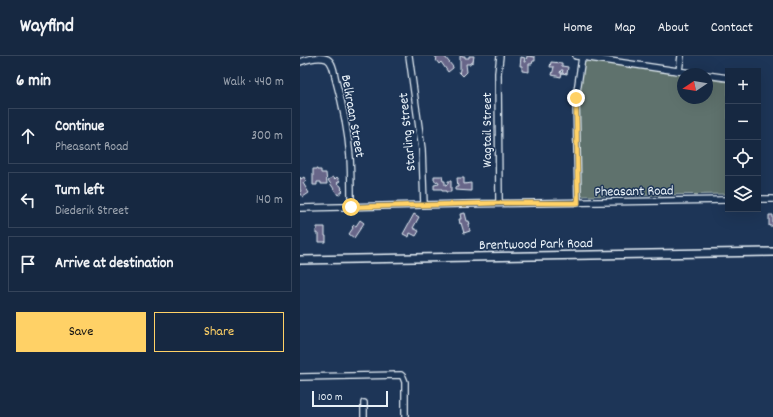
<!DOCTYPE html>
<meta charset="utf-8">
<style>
body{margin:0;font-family:Dekko,sans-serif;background:#23344c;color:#f1f3f6}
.controls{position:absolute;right:12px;top:12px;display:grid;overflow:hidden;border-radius:0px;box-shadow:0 4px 16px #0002}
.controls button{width:36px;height:36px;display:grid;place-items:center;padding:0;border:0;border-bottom:1px solid #35445a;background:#162841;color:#f1f3f6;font:20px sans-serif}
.compass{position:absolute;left:377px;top:12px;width:36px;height:36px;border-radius:50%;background:#162841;box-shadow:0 4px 16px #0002;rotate:258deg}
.scale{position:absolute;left:12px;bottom:10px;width:76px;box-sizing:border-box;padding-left:4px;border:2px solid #e8f1f8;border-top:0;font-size:11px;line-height:14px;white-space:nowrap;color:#e8f1f8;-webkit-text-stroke:3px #1d3557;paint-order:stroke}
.stop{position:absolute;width:12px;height:12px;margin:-9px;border:3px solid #ffd166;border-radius:50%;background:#fff}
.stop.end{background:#ffd166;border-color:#fff;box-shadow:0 1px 4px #0008}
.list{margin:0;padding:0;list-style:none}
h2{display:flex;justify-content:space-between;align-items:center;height:52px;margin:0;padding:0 16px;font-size:17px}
h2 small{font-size:13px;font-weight:400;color:#9ea6b1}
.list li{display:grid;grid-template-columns:26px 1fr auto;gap:12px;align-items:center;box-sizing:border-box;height:56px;margin:0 8px 8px;padding:0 8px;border:1px solid #35445a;border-radius:0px}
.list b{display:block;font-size:15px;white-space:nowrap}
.list p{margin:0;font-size:13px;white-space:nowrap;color:#9ea6b1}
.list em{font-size:13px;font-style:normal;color:#9ea6b1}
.actions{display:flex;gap:8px;padding:12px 16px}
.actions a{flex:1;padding:9px 0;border:1px solid #ffd166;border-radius:0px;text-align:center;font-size:14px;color:#ffd166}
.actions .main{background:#ffd166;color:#111}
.icon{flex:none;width:22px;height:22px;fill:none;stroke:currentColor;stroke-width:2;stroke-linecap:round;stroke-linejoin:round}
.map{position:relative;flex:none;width:473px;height:361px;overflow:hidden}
header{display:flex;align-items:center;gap:24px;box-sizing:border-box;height:56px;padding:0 20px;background:#162841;border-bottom:1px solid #35445a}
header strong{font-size:19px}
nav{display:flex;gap:22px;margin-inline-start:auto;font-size:14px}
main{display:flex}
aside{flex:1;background:#162841}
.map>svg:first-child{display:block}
.green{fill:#5e726d;stroke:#a3b2b2}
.building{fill:#676689;stroke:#e8f1f8}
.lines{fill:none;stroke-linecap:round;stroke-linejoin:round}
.minor-casing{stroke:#e8f1f8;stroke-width:8}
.tertiary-casing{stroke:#e8f1f8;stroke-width:10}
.minor{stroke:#1d3557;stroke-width:5.5}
.tertiary{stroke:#1d3557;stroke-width:7}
.route{stroke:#ffd166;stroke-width:5}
.labels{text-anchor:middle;stroke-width:3;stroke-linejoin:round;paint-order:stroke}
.street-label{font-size:14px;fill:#e8f1f8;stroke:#1d3557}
</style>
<header>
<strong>Wayfind</strong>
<nav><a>Home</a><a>Map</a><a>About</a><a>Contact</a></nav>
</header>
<main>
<aside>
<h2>6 min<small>Walk · 440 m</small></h2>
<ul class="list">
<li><svg class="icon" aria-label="ahead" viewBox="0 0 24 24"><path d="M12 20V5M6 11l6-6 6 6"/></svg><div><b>Continue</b><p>Pheasant Road</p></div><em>300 m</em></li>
<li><svg class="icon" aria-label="left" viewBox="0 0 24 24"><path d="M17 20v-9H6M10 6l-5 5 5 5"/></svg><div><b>Turn left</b><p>Diederik Street</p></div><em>140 m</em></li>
<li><svg class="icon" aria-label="arrive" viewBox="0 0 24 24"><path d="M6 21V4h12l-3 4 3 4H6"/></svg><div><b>Arrive at destination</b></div></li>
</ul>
<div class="actions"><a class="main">Save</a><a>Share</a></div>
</aside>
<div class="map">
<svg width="473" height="361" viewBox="0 0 473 361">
<rect width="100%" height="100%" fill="#1d3557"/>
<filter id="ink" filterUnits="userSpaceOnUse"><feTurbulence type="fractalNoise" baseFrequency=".025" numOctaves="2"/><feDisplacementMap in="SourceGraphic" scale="8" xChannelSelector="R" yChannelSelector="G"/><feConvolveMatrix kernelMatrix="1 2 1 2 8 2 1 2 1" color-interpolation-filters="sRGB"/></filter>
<g filter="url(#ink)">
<!-- green -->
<path class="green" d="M290 4 383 19V42H407V23L428 26V138L282 140 281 135 279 40 283 8 286 6Z"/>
<!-- building -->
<path class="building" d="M135 0H143L145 1 153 11V12L148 16 141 6 139 8 136 4 137 3Z
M160 0H165V2H169V0H174L173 6 170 7V8H166L167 16 163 20 159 16 160 14Z
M227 0 235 1V5H233L232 8H229V16L222 15V10H220L221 1 225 2 224 6H226Z
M251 6 262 7V10L268 11 267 18 262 17 263 14H261L260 17H262L261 21 252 19 254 11H250Z
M13 113H17V114H21V117H26L27 128H21V126H17V129H13Z
M134 120H142L143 125H145V129L148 128V125H151V136H146V135H142V133H134V129L139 128 138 125 135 126V124H134Z
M0 121 1 123 4 121 6 125 3 127 9 137 3 141 0 136 1 135 0 133Z
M33 121 35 123 37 121 40 125 37 127 41 130 42 133H41L43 135 38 139 28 124Z
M157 122H164V128L171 127V135L155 134V131H158Z
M165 157 167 165H169L170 168H169L170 175 164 177 161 167 160 168 159 163H161L160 158Z
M114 158 119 161 113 172 119 175 116 180 110 177 109 181 103 178Z
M469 159H473V170H469Z
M60 164 64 167 54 182 49 178 53 172 52 171 54 169 56 170Z
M17 171H25V180H26V186H19V178H16V174H17Z"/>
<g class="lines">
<!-- minor casing -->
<g class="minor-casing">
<path id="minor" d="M109 0 122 93 124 149
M276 0 398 18
M0 6C8 3 19 0 27 3 34 7 34 18 36 25 43 50 48 76 50 101 51 118 51 134 51 151
M379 15 381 0
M407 19 428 22
M458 143H473
M199 147 198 17 200 0
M278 147 276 42 282 1
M0 152 164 148 428 144
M0 321 101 319 103 321 105 326V361
M64 347V361"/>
</g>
<!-- tertiary casing -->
<g class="tertiary-casing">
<path id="tertiary" d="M0 204 473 196"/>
</g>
<!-- minor -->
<use href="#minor" class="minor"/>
<!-- tertiary -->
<use href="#tertiary" class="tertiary"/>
</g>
</g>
<g class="lines" filter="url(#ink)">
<!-- route -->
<path class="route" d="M51 151 199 147H278L276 42"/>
</g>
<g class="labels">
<!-- street labels -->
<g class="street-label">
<text transform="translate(54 60) rotate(80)" y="5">Belkraan Street</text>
<text transform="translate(186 74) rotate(-90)" y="5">Wagtail Street</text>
<text transform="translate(106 76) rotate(-96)" y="5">Starling Street</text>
<text transform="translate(334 134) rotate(-1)" y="5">Pheasant Road</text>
<text transform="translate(236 187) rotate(-1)" y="5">Brentwood Park Road</text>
</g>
</g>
</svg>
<div class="controls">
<button>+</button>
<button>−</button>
<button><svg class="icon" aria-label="locate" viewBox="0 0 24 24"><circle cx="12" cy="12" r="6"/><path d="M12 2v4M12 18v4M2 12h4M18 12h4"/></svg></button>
<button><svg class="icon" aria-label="layers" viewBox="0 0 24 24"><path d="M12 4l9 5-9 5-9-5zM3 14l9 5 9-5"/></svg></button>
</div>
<svg class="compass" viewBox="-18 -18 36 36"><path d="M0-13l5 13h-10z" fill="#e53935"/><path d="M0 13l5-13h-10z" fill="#9ea6b1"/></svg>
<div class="scale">100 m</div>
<div class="stop" style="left:51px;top:151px"></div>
<div class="stop end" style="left:276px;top:42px"></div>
</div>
</main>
